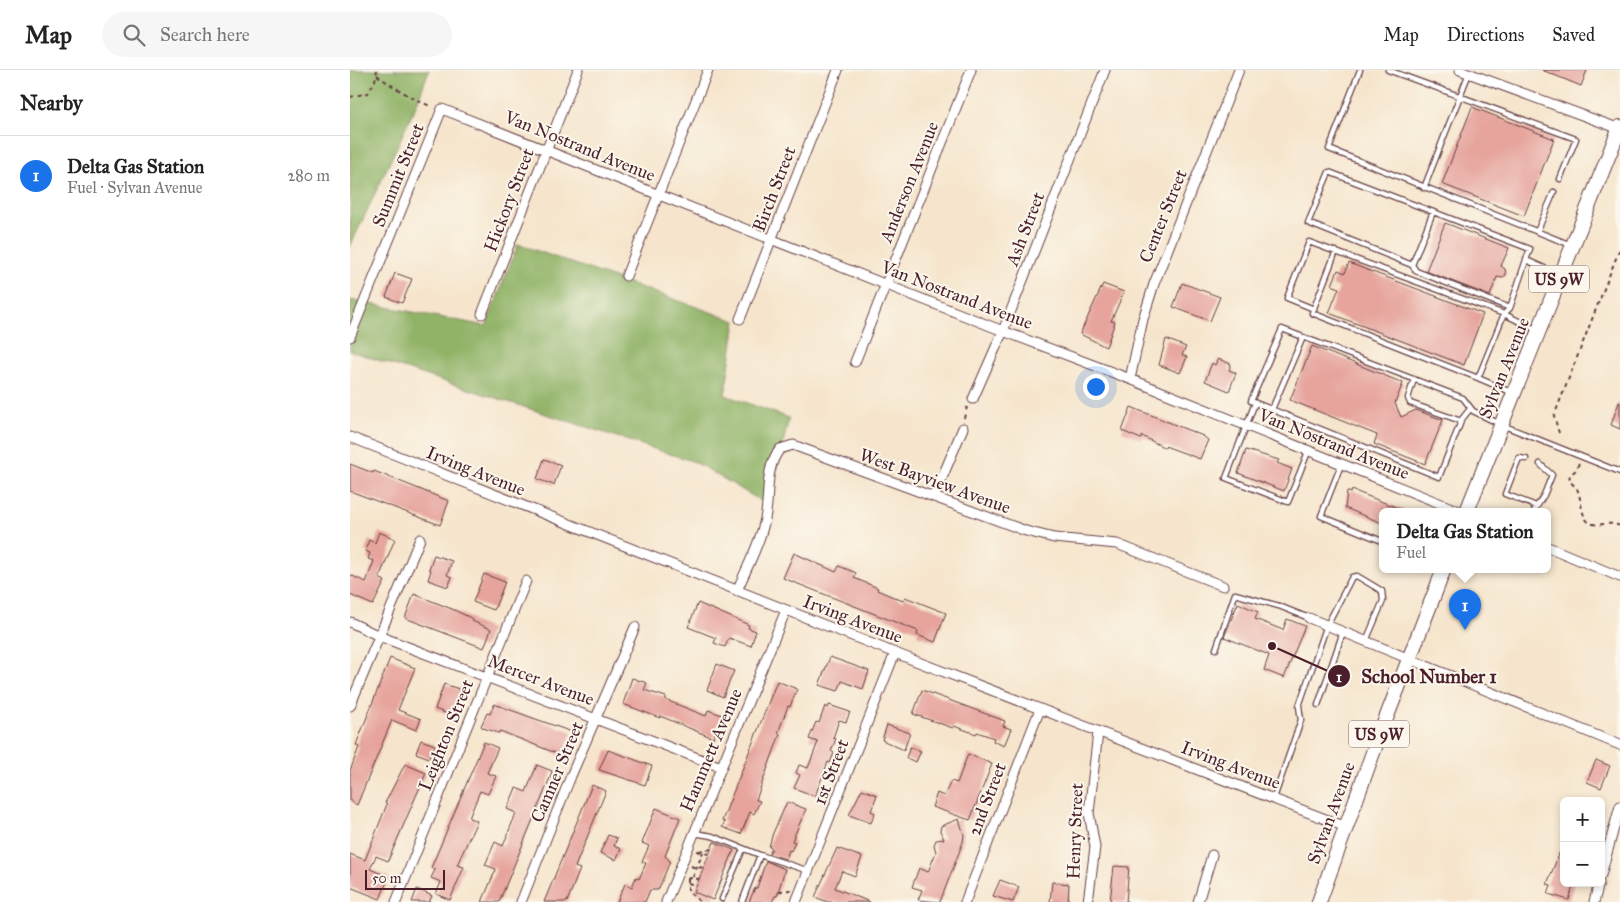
<!DOCTYPE html>
<meta charset="utf-8">
<style>
body{margin:0;font-family:"IM FELL Great Primer",serif;background:#f6f6f6;color:#222}
.controls{position:absolute;right:15px;bottom:15px;display:grid;overflow:hidden;border-radius:8px;box-shadow:0 2px 8px #0003}
.controls button{width:45px;height:45px;display:grid;place-items:center;padding:0;border:0;border-bottom:1px solid #e0e0e0;background:#fff;color:#222;font:25px sans-serif}
.scale{position:absolute;left:15px;bottom:12px;width:80px;box-sizing:border-box;padding-left:5px;border:2px solid #4a1f2b;border-top:0;font-size:14px;line-height:18px;white-space:nowrap;color:#4a1f2b;-webkit-text-stroke:4px #fbf7ec;paint-order:stroke}
.you{position:absolute;left:745px;top:316px;width:18px;height:18px;margin:-12px;border:4px solid #fff;border-radius:50%;background:#1a73e8;box-shadow:0 0 0 8px #1a73e833}
.badge{display:grid;place-items:center;width:32px;height:32px;border-radius:50%;background:#1a73e8;color:#fff;font-size:16px;font-weight:700}
.pin{position:absolute;translate:-50% -41px;filter:drop-shadow(0 1px 2px #0008)}
.pin::after{content:'';position:absolute;top:26px;width:18px;height:15px;background:inherit;clip-path:polygon(0 0,100% 0,50% 100%)}
.popup{position:absolute;left:1029px;top:438px;width:172px;height:65px;box-sizing:border-box;display:grid;place-content:center;border-radius:8px;background:#fff;filter:drop-shadow(0 1px 4px #0005);font-size:16px;white-space:nowrap;color:#767676}
.popup b{font-size:19px;color:#222}
.popup::after{content:'';position:absolute;left:50%;top:100%;margin-left:-10px;border:10px solid transparent;border-top-color:#fff}
.list{margin:0;padding:0;list-style:none}
h2{display:flex;justify-content:space-between;align-items:center;height:65px;margin:0;padding:0 20px;font-size:21px}
h2 small{font-size:16px;font-weight:400;color:#767676}
.list li{display:grid;grid-template-columns:32px 1fr auto;gap:15px;align-items:center;box-sizing:border-box;height:80px;padding:0 20px;border-top:1px solid #e0e0e0}
.list b{display:block;font-size:19px;white-space:nowrap}
.list p{margin:0;font-size:16px;white-space:nowrap;color:#767676}
.list em{font-size:16px;font-style:normal;color:#767676}
.icon{flex:none;width:28px;height:28px;fill:none;stroke:currentColor;stroke-width:2;stroke-linecap:round;stroke-linejoin:round}
.map{position:relative;flex:none;width:1270px;height:832px;overflow:hidden}
header{display:flex;align-items:center;gap:30px;box-sizing:border-box;height:70px;padding:0 25px;background:#fff;border-bottom:1px solid #e0e0e0}
header strong{font-size:24px}
nav{display:flex;gap:28px;margin-inline-start:auto;font-size:18px}
.search{width:350px;height:45px;background:#f6f6f6;display:flex;align-items:center;gap:12px;box-sizing:border-box;padding:0 18px;border-radius:28px;color:#767676;font-size:19px}
main{display:flex}
aside{flex:1;background:#fff}
.map>svg:first-child{display:block}
.forest{fill:#91b368;stroke:#6e694a}
.building{fill:#e6a49d}
.lines{fill:none;stroke-linecap:round;stroke-linejoin:round}
.service-casing{stroke:#643d43;stroke-width:7}
.minor-casing{stroke:#643d43;stroke-width:11}
.primary-casing{stroke:#643d43;stroke-width:16}
.path{stroke:#643d43;stroke-width:2;stroke-dasharray:4 4;stroke-linecap:butt}
.service{stroke:#fff;stroke-width:4.5}
.minor{stroke:#fff;stroke-width:9}
.primary{stroke:#fff;stroke-width:14}
.labels{text-anchor:middle;stroke-width:4;stroke-linejoin:round;paint-order:stroke}
.shield{fill:#fbf7ec;stroke:#7f6065;stroke-width:1}
.shield-label{font-size:16px;font-weight:bold;fill:#4a1f2b}
.street-label{font-size:18px;fill:#4a1f2b;stroke:#fbf7ec}
.leader{fill:none;stroke:#4a1f2b;stroke-width:2}
.callout-dot{fill:#4a1f2b;stroke:#fbf7ec;stroke-width:2}
.mark-label{font-size:15px;text-anchor:middle;font-weight:bold;fill:#fff}
.callout-label{font-size:19px;text-anchor:middle;font-weight:bold;fill:#4a1f2b;stroke:#fbf7ec;stroke-width:4;stroke-linejoin:round;paint-order:stroke}
</style>
<header>
<strong>Map</strong>
<div class="search"><svg class="icon" aria-label="search" viewBox="0 0 24 24"><circle cx="10" cy="10" r="6"/><path d="M15 15l6 6"/></svg>Search here</div>
<nav><a>Map</a><a>Directions</a><a>Saved</a></nav>
</header>
<main>
<aside>
<h2>Nearby<small></small></h2>
<ul class="list">
<li><span class="badge">1</span><div><b>Delta Gas Station</b><p>Fuel · Sylvan Avenue</p></div><em>280 m</em></li>
</ul>
</aside>
<div class="map">
<svg width="1270" height="832" viewBox="0 0 1270 832">
<rect width="100%" height="100%" fill="#fbf7ec"/>
<filter id="ink" filterUnits="userSpaceOnUse"><feTurbulence type="fractalNoise" baseFrequency=".02" numOctaves="2"/><feDisplacementMap in="SourceGraphic" scale="10" xChannelSelector="R" yChannelSelector="G"/><feConvolveMatrix kernelMatrix="1 2 1 2 8 2 1 2 1" color-interpolation-filters="sRGB"/></filter>
<filter id="wash" filterUnits="userSpaceOnUse"><feTurbulence type="fractalNoise" baseFrequency=".0096" numOctaves="4" result="noise"/><feDisplacementMap in="SourceGraphic" scale="20" xChannelSelector="R" yChannelSelector="G"/><feGaussianBlur stdDeviation="1.12" result="paint"/><feColorMatrix in="noise" values="0 0 0 0 0 0 0 0 0 0 0 0 0 0 0 0 0 1.4 0 .05"/><feComposite in="paint" operator="in"/></filter>
<g filter="url(#wash)">
<rect width="100%" height="100%" fill="#f6e5cc"/>
<!-- forest -->
<path class="forest" d="M0 0H79L66 36 0 177Z
M168 174 386 251 375 325 439 348 418 435 345 392 0 281V230L136 256Z"/>
<g id="blocks">
<!-- building -->
<path class="building" d="M1192 0H1237L1231 16Z
M1122 37 1204 69 1174 146 1092 114Z
M1095 153 1159 178 1151 196 1155 199 1156 205 1152 208 1147 207 1140 226 1076 201Z
M999 193 1133 244 1114 295 979 243 989 218 982 215 988 200 995 203Z
M45 203 62 209 52 233 36 227Z
M832 213 870 227 860 251 823 237Z
M753 214 774 222 761 251 765 252 756 277 730 264Z
M816 269 836 277 832 285 837 287 830 303 809 295Z
M962 276 1053 313 1045 333 1051 347 1066 340 1093 350 1075 394 1024 374 1027 365 940 330Z
M868 289 881 294 879 300 886 303 879 321 855 311 862 293 865 295Z
M1269 332H1270V359L1261 355Z
M781 337 853 366 858 370 850 389 815 376V378L792 366 791 369 772 361Z
M896 380 929 390 927 393 942 399 934 421 888 403Z
M194 389 211 395 204 415 187 409Z
M0 394 23 403 24 401 99 431 90 455 0 421Z
M1002 420 1056 441H1032V453L995 438 997 421 1001 423Z
M29 462 45 469 29 508 35 511 23 535 0 525V505L16 512 24 491 18 489 20 483 15 481 19 470 25 473Z
M444 483 486 502 489 496 506 503 504 508 528 518 527 520 553 531 555 527 596 543 585 572 567 565 568 561 433 508Z
M84 485 102 491 97 505 102 507 98 517 78 510 81 500 79 499Z
M134 504 155 512 144 540 123 532Z
M64 524 102 539 123 549 122 551 141 559 134 578 55 548Z
M348 533 399 555 398 558 406 561 401 576 379 568 375 577 364 573 366 568 338 557Z
M888 533 908 542 905 549 933 560 937 549 955 556 934 608 914 600 919 585 874 567Z
M480 587 519 601 513 619 492 611 488 621 469 615Z
M40 588 65 598 48 640 71 649 66 660 42 650 7 735 0 731V701L9 677 6 675Z
M367 594 384 601 373 627 357 620Z
M282 608 297 613 294 620 316 627V630L356 646 358 640 372 645 363 668 310 646V648L273 634Z
M427 611 447 619 440 637 438 636 428 663 430 664 406 730 410 731 404 744 400 742 391 764 372 757 375 752 372 751Z
M94 614 112 620 103 646 85 639Z
M572 620 655 651 653 656 661 659 654 676 643 671 644 668 627 662 626 664 604 656 603 658 563 644Z
M144 634 222 662 213 686 150 661 149 663 133 658 131 656 137 643 140 644Z
M479 635 500 642 496 652 489 650 483 668 486 669 481 681 484 683 480 693 478 692 465 726 444 718 450 705 446 703 449 695 458 698 468 672 459 669 466 652 469 653 475 636 478 638Z
M537 655 560 663 554 680 532 670Z
M71 670 85 675 79 688 66 683Z
M134 672 148 678 137 703 146 706 138 724 130 721 119 748 127 751 107 795 114 797 100 830 86 824 91 812 81 808 85 800 81 798Z
M560 677 571 681 566 692 556 688Z
M258 680 302 696 295 715 249 700Z
M618 684 642 694 620 750 582 737 587 723 594 726 601 711 607 713Z
M1246 690 1260 696 1251 718 1237 712Z
M55 694 76 703 38 791 26 786 20 799 39 807 30 829 0 817V784L15 790 37 734 35 733Z
M187 695 202 701 200 708 149 832H132L146 799 135 795 145 772 153 776 166 743 157 739 166 718 176 722Z
M242 715 256 721 225 797 230 799 217 832H194Z
M512 719 527 725 521 741 525 743 521 753 499 745Z
M437 732 456 739 442 771 445 772 441 781 439 780 436 789 419 784 422 778 419 777 423 763Z
M306 738 330 748 315 786 320 791 312 811 308 820H300L295 832H267L275 814 282 817 286 807 289 809 296 793 292 792 299 776 292 773Z
M609 749 614 765 613 772 590 832 568 830 572 820 562 817 569 798 578 802 586 782 584 775 586 770 594 769 590 761 591 756Z
M258 765 267 768 264 776 271 779 266 790 250 783Z
M364 772 384 780 363 830 344 822Z
M1213 774 1214 813H1224L1219 830 1198 824 1201 815 1197 814Z
M487 778 512 787 505 806 492 801 485 818 520 832H478L465 827Z
M416 791 435 799 427 826H425L422 832H399L405 818H407Z
M764 796 779 797 776 832H760Z
M650 810 669 817 663 832 643 826Z
M702 812 719 814 718 832H700Z
M67 819 82 826 79 832H62Z"/>
</g>
</g>
<g filter="url(#ink)">
<use href="#blocks" fill-opacity="0" stroke="#643d43" stroke-width="1"/>
<g class="lines">
<!-- service casing -->
<g class="service-casing">
<path id="service" d="M1010 0 979 79 1221 175
M1038 0 1226 69 1210 109
M1074 118 1119 3
M1187 162 1204 122
M986 181 962 243 1128 308
M1062 195 1083 142
M1160 238 1066 201 1062 195 958 153 979 102 1180 179 1176 190
M964 239 937 228 959 172 1154 244 1128 308 1163 323
M1187 260 1154 244 1160 238 1176 190 1210 205
M1064 309 1058 328 1060 333 1111 351
M905 333 876 408 938 432 958 382
M922 339 953 267
M1120 339 1112 349 1089 407 901 331 932 259 1113 328 1123 341 1152 355 1270 402
M1176 389 1169 388 1155 424 1186 436
M991 395 971 446 1032 471
M1184 441 1194 425 1202 405 1190 394
M866 579 885 524 929 536 959 548
M968 635 993 562
M924 728 951 650 949 636 951 630 977 555 1002 507 1007 506 1032 521 1033 531 1016 571
M344 763 362 766 410 785 459 801
M372 829 393 779
M392 832 410 785"/>
</g>
<!-- minor casing -->
<g class="minor-casing">
<path id="minor" d="M1110 0 1270 59
M276 206 358 0
M132 244 228 0
M390 249 488 0
M0 267 92 39 653 261 780 309 1109 441
M505 292 621 0
M780 309 793 249 804 214 889 0
M623 329 653 261 755 0
M0 367 545 583 996 757
M584 427 613 358
M1198 477 1270 507
M387 521C396 499 409 476 414 453 421 428 413 400 430 379L443 375 676 461 704 468 767 474 873 516
M959 548 1270 675
M0 552 29 566 371 697
M0 636 70 469
M1251 805 1270 736
M46 832 176 511
M171 832 221 706 285 557
M316 832 436 540
M446 832 545 583
M615 832 690 639
M738 832 745 777 739 743 748 662
M848 832 862 785
M1244 832 1249 813"/>
</g>
<!-- primary casing -->
<g class="primary-casing">
<path id="primary" d="M1117 441 1270 57
M969 832 1025 677 1094 499"/>
</g>
<!-- path -->
<path class="path" d="M27 5C44 18 62 28 82 37
M0 27 18 23 25 11 27 0
M614 348 617 337
M1209 363 1204 346 1270 178
M1229 393 1226 400 1220 405 1219 410C1221 413 1225 416 1227 419 1232 427 1230 452 1243 454 1253 456 1260 451 1270 456
M347 781 359 784
M349 781 361 779
M341 796 346 798 354 797
M343 807 353 782
M338 808V821L350 832
M338 808 349 809
M338 813 346 815
M429 821 441 820
M422 832H423"/>
<!-- service -->
<use href="#service" class="service"/>
<!-- minor -->
<use href="#minor" class="minor"/>
<!-- primary -->
<use href="#primary" class="primary"/>
</g>
</g>
<g class="labels">
<!-- shield labels -->
<g class="shield">
<rect x="1179" y="195.5" width="60" height="27" rx="4"/>
<rect x="999" y="650.5" width="60" height="27" rx="4"/>
</g>
<g class="shield-label">
<text x="1209" y="215">US 9W</text>
<text x="1029" y="670">US 9W</text>
</g>
<!-- street labels -->
<g class="street-label">
<text transform="translate(230 76) rotate(22)" y="6">Van Nostrand Avenue</text>
<text transform="translate(48 105) rotate(-68)" y="6">Summit Street</text>
<text transform="translate(559 112) rotate(-68)" y="6">Anderson Avenue</text>
<text transform="translate(424 119) rotate(-69)" y="6">Birch Street</text>
<text transform="translate(159 130) rotate(-69)" y="6">Hickory Street</text>
<text transform="translate(813 146) rotate(-68)" y="6">Center Street</text>
<text transform="translate(675 159) rotate(-69)" y="6">Ash Street</text>
<text transform="translate(607 225) rotate(21)" y="6">Van Nostrand Avenue</text>
<text transform="translate(1154 298) rotate(-68)" y="6">Sylvan Avenue</text>
<text transform="translate(984 374) rotate(22)" y="6">Van Nostrand Avenue</text>
<text transform="translate(126 401) rotate(22)" y="6">Irving Avenue</text>
<text transform="translate(585 411) rotate(20)" y="6">West Bayview Avenue</text>
<text transform="translate(503 549) rotate(21)" y="6">Irving Avenue</text>
<text transform="translate(191 610) rotate(21)" y="6">Mercer Avenue</text>
<text transform="translate(96 665) rotate(-68)" y="6">Leighton Street</text>
<text transform="translate(361 680) rotate(-67)" y="6">Hammett Avenue</text>
<text transform="translate(881 695) rotate(21)" y="6">Irving Avenue</text>
<text transform="translate(207 702) rotate(-67)" y="6">Camner Street</text>
<text transform="translate(481 702) rotate(-69)" y="6">1st Street</text>
<text transform="translate(637 729) rotate(-69)" y="6">2nd Street</text>
<text transform="translate(981 743) rotate(-70)" y="6">Sylvan Avenue</text>
<text transform="translate(725 761) rotate(-88)" y="6">Henry Street</text>
</g>
</g>
<!-- callouts -->
<path class="leader" d="M922 576L989 606"/>
<g class="callout-dot">
<circle cx="922" cy="576" r="5"/>
<circle cx="989" cy="606" r="12"/>
</g>
<g class="mark-label">
<text x="989" y="612">1</text>
</g>
<g class="callout-label">
<text x="1079" y="613">School Number 1</text>
</g>
</svg>
<div class="controls">
<button>+</button>
<button>−</button>
</div>
<div class="scale">50 m</div>
<div class="you"></div>
<div class="pin badge" style="left:1115px;top:560px">1</div>
<div class="popup"><b>Delta Gas Station</b>Fuel</div>
</div>
</main>
